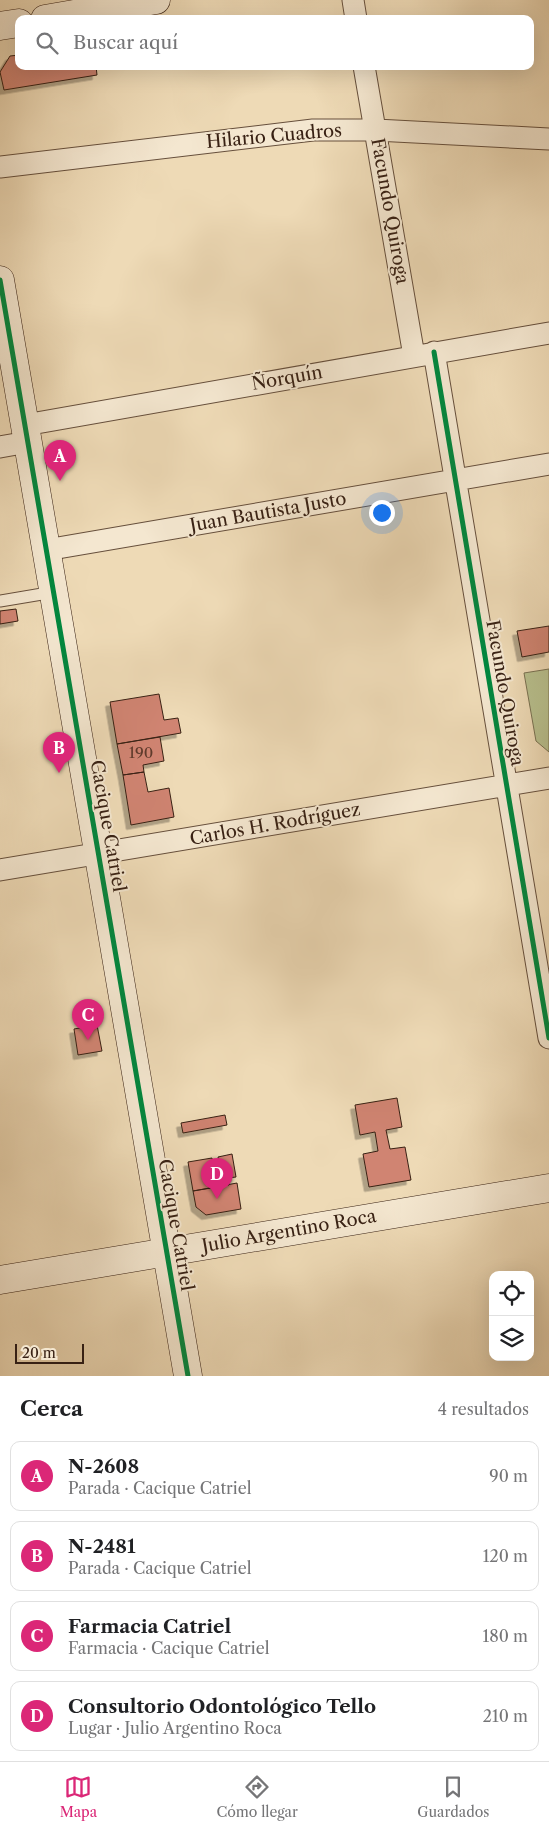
<!DOCTYPE html>
<html lang="es">
<meta charset="utf-8">
<style>
body{margin:0;font-family:"Libre Caslon Text",serif;background:#f2f2f2;color:#202124}
.controls{position:absolute;right:15px;bottom:15px;display:grid;overflow:hidden;border-radius:10px;box-shadow:0 5px 20px #0002}
.controls button{width:45px;height:45px;display:grid;place-items:center;padding:0;border:0;border-bottom:1px solid #e0e0e0;background:#fff;color:#202124;font:25px sans-serif}
.scale{position:absolute;left:15px;bottom:12px;width:69px;box-sizing:border-box;padding-left:5px;border:2px solid #382114;border-top:0;font-size:14px;line-height:18px;white-space:nowrap;color:#382114;-webkit-text-stroke:4px #f4e7d0;paint-order:stroke}
.you{position:absolute;left:381px;top:512px;width:18px;height:18px;margin:-12px;border:4px solid #fff;border-radius:50%;background:#1a73e8;box-shadow:0 0 0 8px #1a73e833}
.badge{display:grid;place-items:center;width:32px;height:32px;border-radius:50%;background:#db2777;color:#fff;font-size:16px;font-weight:700}
.pin{position:absolute;translate:-50% -41px;filter:drop-shadow(0 1px 2px #0008)}
.pin::after{content:'';position:absolute;top:26px;width:18px;height:15px;background:inherit;clip-path:polygon(0 0,100% 0,50% 100%)}
.list{margin:0;padding:0;list-style:none}
h2{display:flex;justify-content:space-between;align-items:center;height:65px;margin:0;padding:0 20px;font-size:21px}
h2 small{font-size:16px;font-weight:400;color:#757577}
.list li{display:grid;grid-template-columns:32px 1fr auto;gap:15px;align-items:center;box-sizing:border-box;height:70px;margin:0 10px 10px;padding:0 10px;border:1px solid #e0e0e0;border-radius:10px}
.list b{display:block;font-size:19px;white-space:nowrap}
.list p{margin:0;font-size:16px;white-space:nowrap;color:#757577}
.list em{font-size:16px;font-style:normal;color:#757577}
.icon{flex:none;width:28px;height:28px;fill:none;stroke:currentColor;stroke-width:2;stroke-linecap:round;stroke-linejoin:round}
.map{position:relative;flex:none;width:549px;height:1376px;overflow:hidden}
.search{position:absolute;background:#fff;box-shadow:0 5px 20px #0002;left:15px;right:15px;top:15px;height:55px;display:flex;align-items:center;gap:12px;box-sizing:border-box;padding:0 18px;border-radius:10px;color:#757577;font-size:19px}
.sheet{height:385px;background:#fff}
nav{display:flex;justify-content:space-around;align-items:center;box-sizing:border-box;height:70px;border-top:1px solid #e0e0e0;background:#fff;font-size:14px;color:#757577}
nav a{display:grid;justify-items:center;gap:2px}
nav .on{color:#db2777}
.map>svg:first-child{display:block}
.green{fill:#b8c08e;stroke:#787051}
.building{fill:#d08472;stroke:#382114;filter:url(#shadow)}
.lines{fill:none;stroke-linecap:round;stroke-linejoin:round}
.lane-casing{stroke:#664f3c;stroke-width:13}
.street-casing{stroke:#664f3c;stroke-width:23}
.secondary-casing{stroke:#382114;stroke-width:29}
.lane{stroke:#f4e7d0;stroke-width:11}
.street{stroke:#f4e7d0;stroke-width:21}
.secondary{stroke:#f4e7d0;stroke-width:28}
.cycleway-casing{stroke:#f4e7d0;stroke-width:8}
.cycleway{stroke:#00873e;stroke-width:5}
.labels{text-anchor:middle;stroke-width:4;stroke-linejoin:round;paint-order:stroke}
.number-label{font-size:15px;fill:#5e3a2c}
.street-label{font-size:18px;fill:#382114;stroke:#f4e7d0}
</style>
<div class="map">
<svg width="549" height="1376" viewBox="0 0 549 1376">
<defs>
<filter id="shadow"><feDropShadow dx="-4.5" dy="4.5" stdDeviation="0" flood-color="#0004"/></filter>
</defs>
<rect width="100%" height="100%" fill="#eedab6"/>
<filter id="stains"><feTurbulence type="fractalNoise" baseFrequency=".004" numOctaves="4"/><feColorMatrix values="0 0 0 0 .2 0 0 0 0 .09 0 0 0 0 .02 0 0 0 .5 -.17"/></filter>
<radialGradient id="worn" r=".72"><stop offset=".6" stop-color="#630" stop-opacity="0"/><stop offset="1" stop-color="#630" stop-opacity=".3"/></radialGradient>
<!-- green -->
<path class="green" d="M549 669V752L536 741 524 673Z"/>
<!-- building -->
<path class="building" d="M19 55V66H96L97 75 4 90 0 72 10 56Z
M16 609 18 621 0 624V611Z
M549 626V652L522 657 517 631Z
M159 694 164 720 178 718 181 733 117 744 110 702Z
M160 737 164 761 143 765 144 772 123 775 117 744Z
M144 772 148 792 169 788 174 817 131 825 123 775Z
M97 1025 102 1051 78 1055 74 1029Z
M397 1098 402 1127 386 1130 390 1149 405 1147 411 1180 369 1187 363 1154 378 1151 375 1132 360 1135 355 1105Z
M225 1115 227 1125 183 1133 181 1123Z
M232 1154 236 1177 228 1178 229 1185 193 1191 188 1162 212 1158 213 1165 219 1163 218 1157Z
M237 1183 241 1209 206 1215 196 1207 193 1191Z"/>
<g class="lines">
<!-- lane casing -->
<g class="lane-casing">
<path id="lane" d="M0 601 54 592"/>
</g>
<!-- street casing -->
<g class="street-casing">
<path id="street" d="M353 0 356 19
M364 66 414 356
M0 167 313 130H376L549 139
M434 352 549 1038
M25 425 549 333
M0 447 28 442
M46 550 549 464
M0 870 549 778"/>
</g>
<!-- secondary casing -->
<g class="secondary-casing">
<path id="secondary" d="M45 19 156 0
M0 26 19 23
M0 280 188 1376
M0 1280 549 1188"/>
</g>
<!-- lane -->
<use href="#lane" class="lane"/>
<!-- street -->
<use href="#street" class="street"/>
<!-- secondary -->
<use href="#secondary" class="secondary"/>
<!-- cycleway casing -->
<g class="cycleway-casing">
<path id="cycleway" d="M0 280 188 1376
M434 352 549 1038"/>
</g>
<!-- cycleway -->
<use href="#cycleway" class="cycleway"/>
</g>
<g class="labels">
<!-- number labels -->
<g class="number-label">
<text x="141" y="758">190</text>
</g>
<!-- street labels -->
<g class="street-label">
<text transform="translate(274 136) rotate(-5)" y="6">Hilario Cuadros</text>
<text transform="translate(390 211) rotate(80)" y="6">Facundo Quiroga</text>
<text transform="translate(287 378) rotate(-10)" y="6">Ñorquín</text>
<text transform="translate(268 512) rotate(-10)" y="6">Juan Bautista Justo</text>
<text transform="translate(505 693) rotate(80)" y="6">Facundo Quiroga</text>
<text transform="translate(275 824) rotate(-10)" y="6">Carlos H. Rodríguez</text>
<text transform="translate(108 826) rotate(80)" y="6">Cacique Catriel</text>
<text transform="translate(176 1225) rotate(80)" y="6">Cacique Catriel</text>
<text transform="translate(289 1231) rotate(-10)" y="6">Julio Argentino Roca</text>
</g>
</g>
<rect width="100%" height="100%" filter="url(#stains)"/>
<rect width="100%" height="100%" fill="url(#worn)"/>
</svg>
<div class="controls">
<button><svg class="icon" aria-label="locate" viewBox="0 0 24 24"><circle cx="12" cy="12" r="6"/><path d="M12 2v4M12 18v4M2 12h4M18 12h4"/></svg></button>
<button><svg class="icon" aria-label="layers" viewBox="0 0 24 24"><path d="M12 4l9 5-9 5-9-5zM3 14l9 5 9-5"/></svg></button>
</div>
<div class="scale">20 m</div>
<div class="you"></div>
<div class="pin badge" style="left:60px;top:481px">A</div>
<div class="pin badge" style="left:59px;top:773px">B</div>
<div class="pin badge" style="left:88px;top:1040px">C</div>
<div class="pin badge" style="left:217px;top:1199px">D</div>
<div class="search"><svg class="icon" aria-label="search" viewBox="0 0 24 24"><circle cx="10" cy="10" r="6"/><path d="M15 15l6 6"/></svg>Buscar aquí</div>
</div>
<section class="sheet">
<h2>Cerca<small>4 resultados</small></h2>
<ul class="list">
<li><span class="badge">A</span><div><b>N-2608</b><p>Parada · Cacique Catriel</p></div><em>90 m</em></li>
<li><span class="badge">B</span><div><b>N-2481</b><p>Parada · Cacique Catriel</p></div><em>120 m</em></li>
<li><span class="badge">C</span><div><b>Farmacia Catriel</b><p>Farmacia · Cacique Catriel</p></div><em>180 m</em></li>
<li><span class="badge">D</span><div><b>Consultorio Odontológico Tello</b><p>Lugar · Julio Argentino Roca</p></div><em>210 m</em></li>
</ul>
</section>
<nav>
<a class="on"><svg class="icon" aria-label="map" viewBox="0 0 24 24"><path d="M3 6l6-2 6 2 6-2v14l-6 2-6-2-6 2zM9 4v14M15 6v14"/></svg>Mapa</a>
<a><svg class="icon" aria-label="directions" viewBox="0 0 24 24"><path d="M12 3l9 9-9 9-9-9zM9 14v-3h6M13 9l2 2-2 2"/></svg>Cómo llegar</a>
<a><svg class="icon" aria-label="saved" viewBox="0 0 24 24"><path d="M7 4h10v16l-5-4-5 4z"/></svg>Guardados</a>
</nav>
